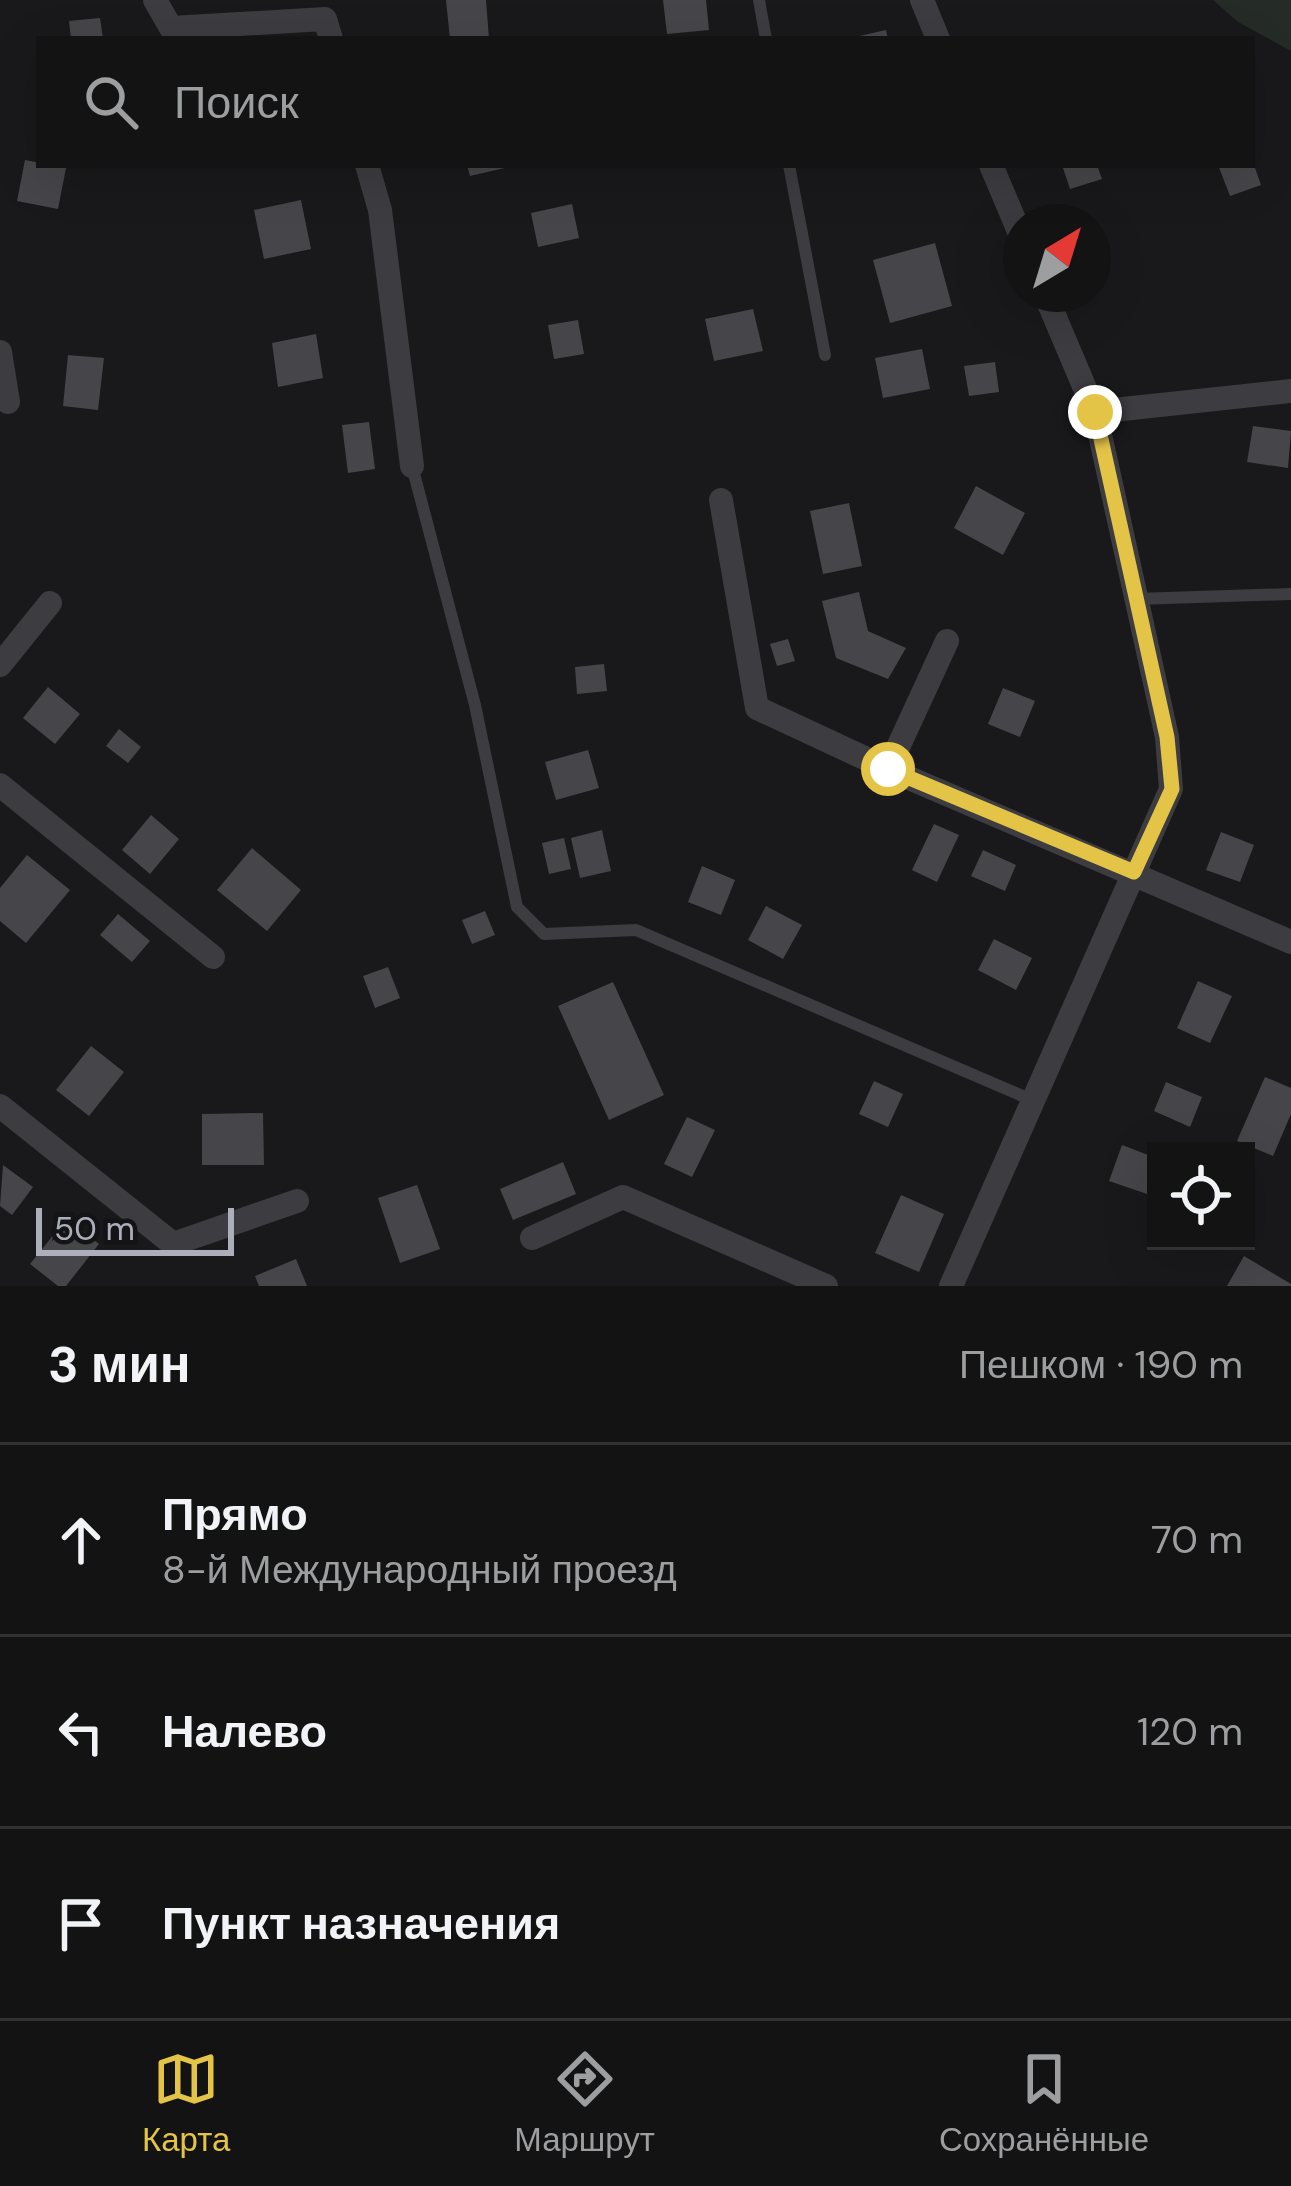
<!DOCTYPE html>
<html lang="ru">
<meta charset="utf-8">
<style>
body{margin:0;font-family:"DM Sans",sans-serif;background:#202022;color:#f1f3f6}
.controls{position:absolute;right:36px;bottom:36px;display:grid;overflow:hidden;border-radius:0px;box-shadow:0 12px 48px #0002}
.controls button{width:108px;height:108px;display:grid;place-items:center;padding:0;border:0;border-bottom:3px solid #323234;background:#131314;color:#f1f3f6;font:60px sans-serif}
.compass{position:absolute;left:1003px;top:204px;width:108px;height:108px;border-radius:50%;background:#131314;box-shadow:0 12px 48px #0002;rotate:38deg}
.scale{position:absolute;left:36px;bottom:30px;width:198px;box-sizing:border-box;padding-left:12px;border:6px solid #acaeb9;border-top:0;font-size:33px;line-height:42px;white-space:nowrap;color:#acaeb9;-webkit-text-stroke:9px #141416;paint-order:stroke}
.stop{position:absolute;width:36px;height:36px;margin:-27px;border:9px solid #e4c447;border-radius:50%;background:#fff}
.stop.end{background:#e4c447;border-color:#fff;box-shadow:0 3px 12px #0008}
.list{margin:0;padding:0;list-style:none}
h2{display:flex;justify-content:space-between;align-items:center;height:156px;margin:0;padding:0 48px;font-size:51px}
h2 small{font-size:39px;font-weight:400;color:#9d9ea0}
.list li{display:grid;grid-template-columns:78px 1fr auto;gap:36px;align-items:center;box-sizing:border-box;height:192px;padding:0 48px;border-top:3px solid #323234}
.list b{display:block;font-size:45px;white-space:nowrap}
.list p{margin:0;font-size:39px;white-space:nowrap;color:#9d9ea0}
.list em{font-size:39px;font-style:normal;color:#9d9ea0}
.icon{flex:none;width:66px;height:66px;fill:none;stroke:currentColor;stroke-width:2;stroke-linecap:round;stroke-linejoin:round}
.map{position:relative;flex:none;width:1291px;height:1286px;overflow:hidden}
.search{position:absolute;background:#131314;box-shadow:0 12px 48px #0002;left:36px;right:36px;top:36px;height:132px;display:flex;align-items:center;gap:30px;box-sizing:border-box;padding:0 42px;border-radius:0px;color:#9d9ea0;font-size:45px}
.sheet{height:732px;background:#131314}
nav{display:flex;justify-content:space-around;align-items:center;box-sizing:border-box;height:168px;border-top:3px solid #323234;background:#131314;font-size:33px;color:#9d9ea0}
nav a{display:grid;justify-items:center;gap:6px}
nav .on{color:#e4c447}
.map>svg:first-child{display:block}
.green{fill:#252c27}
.building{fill:#46464a}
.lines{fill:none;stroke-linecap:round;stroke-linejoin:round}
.lane{stroke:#3c3c41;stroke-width:12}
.street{stroke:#3c3c41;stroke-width:24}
.route{stroke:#e4c447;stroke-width:15}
</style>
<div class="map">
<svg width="1291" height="1286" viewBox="0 0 1291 1286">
<rect width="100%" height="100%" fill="#19191b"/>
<!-- green -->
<path class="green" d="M1213 0H1291V51L1238 22Z"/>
<!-- building -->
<path class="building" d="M446 0H486L489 39H450Z
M663 0H706L709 30 667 34Z
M100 18 103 39H71L69 21Z
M886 30 888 39H855V37Z
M25 160 66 168 58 209 17 201Z
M467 165H509V167L470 176Z
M1062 165H1097L1102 179 1070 189Z
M1218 165H1254L1261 185 1230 196Z
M301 200 311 249 264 259 254 210Z
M572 204 579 238 538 247 531 213Z
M935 243 952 306 890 323 873 260Z
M753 309 763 351 714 361 705 319Z
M578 320 584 354 554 359 548 325Z
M316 334 323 378 278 387 272 343Z
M922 349 930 389 883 398 875 358Z
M68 355 104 358 98 410 63 406Z
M995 362 999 392 969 396 964 366Z
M369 422 375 469 348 473 342 425Z
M1253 426 1291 431 1288 468 1247 462Z
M976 486 1025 513 1003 555 954 528Z
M849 503 862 566 823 574 810 511Z
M859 592 868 631 906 648 888 679 836 658 822 601Z
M788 639 795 661 777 666 770 644Z
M604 664 607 691 577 694 575 667Z
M48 687 80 714 55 744 23 718Z
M1003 688 1035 701 1020 737 988 724Z
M119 729 141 747 128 763 106 746Z
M588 750 599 788 556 800 545 762Z
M151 815 179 839 150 874 122 850Z
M934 824 959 835 937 882 912 870Z
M602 830 611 871 580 878 571 838Z
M1221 832 1254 845 1240 882 1206 870Z
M564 838 571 869 549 874 542 843Z
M252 848 301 890 267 931 217 890Z
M983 850 1016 865 1005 891 971 876Z
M27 855 70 890 26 943 0 921V888Z
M702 866 735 880 721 915 688 902Z
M766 906 802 925 783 959 748 940Z
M485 911 495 935 472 944 462 920Z
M118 914 150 941 132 962 100 935Z
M994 939 1032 958 1016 990 978 970Z
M388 967 400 998 375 1008 363 976Z
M1198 981 1232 996 1210 1043 1177 1028Z
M613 982 664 1095 609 1120 558 1006Z
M91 1046 124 1072 89 1116 56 1090Z
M1265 1077 1291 1088V1114L1273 1156 1237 1141Z
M874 1081 903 1094 888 1127 859 1114Z
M1166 1082 1202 1097 1190 1127 1154 1111Z
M263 1113 264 1165H202V1114Z
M687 1117 715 1130 692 1177 664 1164Z
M1122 1145 1156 1158 1147 1194 1109 1181Z
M563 1162 576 1194 513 1220 500 1189Z
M3 1165 33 1187 12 1215 0 1206Z
M417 1185 440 1249 400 1263 378 1198Z
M901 1195 944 1214 919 1272 875 1253Z
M67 1218 99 1244 66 1286H58L30 1264Z
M1244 1256 1291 1284V1286H1227Z
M296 1259 307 1286H259L255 1276Z"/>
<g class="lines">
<!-- lane -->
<path class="lane" d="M759 0 766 39
M789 165 825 355
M412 466 475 705 517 907 544 934 636 930 1032 1100
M1136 599 1291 594"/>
<!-- street -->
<path class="street" d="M155 0 171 28 325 19 331 39
M922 0 938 39
M367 165 380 210 412 466
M991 165 1021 236
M0 352 8 402
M1095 412 1291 391
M721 500 757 708 888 769 1291 942
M0 665 50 603
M888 769 947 641
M0 785 213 957
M0 1106 173 1244 297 1201
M532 1238 623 1197 826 1286
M951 1286 1171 789 1167 737 1095 412 1045 294"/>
</g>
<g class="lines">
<!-- route -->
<path class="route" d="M888 769 1134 872 1172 789 1167 737 1095 412"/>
</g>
</svg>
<div class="controls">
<button><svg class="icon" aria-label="locate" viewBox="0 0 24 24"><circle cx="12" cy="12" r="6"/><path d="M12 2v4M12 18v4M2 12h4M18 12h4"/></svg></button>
</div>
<svg class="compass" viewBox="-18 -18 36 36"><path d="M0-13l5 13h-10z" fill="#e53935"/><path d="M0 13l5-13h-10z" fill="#9d9ea0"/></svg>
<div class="scale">50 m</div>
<div class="stop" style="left:888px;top:769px"></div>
<div class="stop end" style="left:1095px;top:412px"></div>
<div class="search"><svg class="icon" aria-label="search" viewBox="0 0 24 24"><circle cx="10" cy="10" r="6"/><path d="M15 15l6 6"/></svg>Поиск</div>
</div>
<section class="sheet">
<h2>3 мин<small>Пешком · 190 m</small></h2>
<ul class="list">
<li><svg class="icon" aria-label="ahead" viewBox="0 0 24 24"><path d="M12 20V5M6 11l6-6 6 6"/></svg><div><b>Прямо</b><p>8-й Международный проезд</p></div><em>70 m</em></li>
<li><svg class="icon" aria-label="left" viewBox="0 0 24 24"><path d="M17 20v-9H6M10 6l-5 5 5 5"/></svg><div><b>Налево</b></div><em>120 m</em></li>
<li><svg class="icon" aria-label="arrive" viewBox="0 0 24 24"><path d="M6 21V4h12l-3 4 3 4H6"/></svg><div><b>Пункт назначения</b></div></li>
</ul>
</section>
<nav>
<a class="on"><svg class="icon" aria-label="map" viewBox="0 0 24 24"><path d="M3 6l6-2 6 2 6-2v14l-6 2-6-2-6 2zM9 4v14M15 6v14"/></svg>Карта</a>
<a><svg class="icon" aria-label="directions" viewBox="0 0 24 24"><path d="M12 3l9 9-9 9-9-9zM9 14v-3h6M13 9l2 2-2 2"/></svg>Маршрут</a>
<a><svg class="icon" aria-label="saved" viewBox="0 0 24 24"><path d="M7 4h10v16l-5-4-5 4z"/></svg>Сохранённые</a>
</nav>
